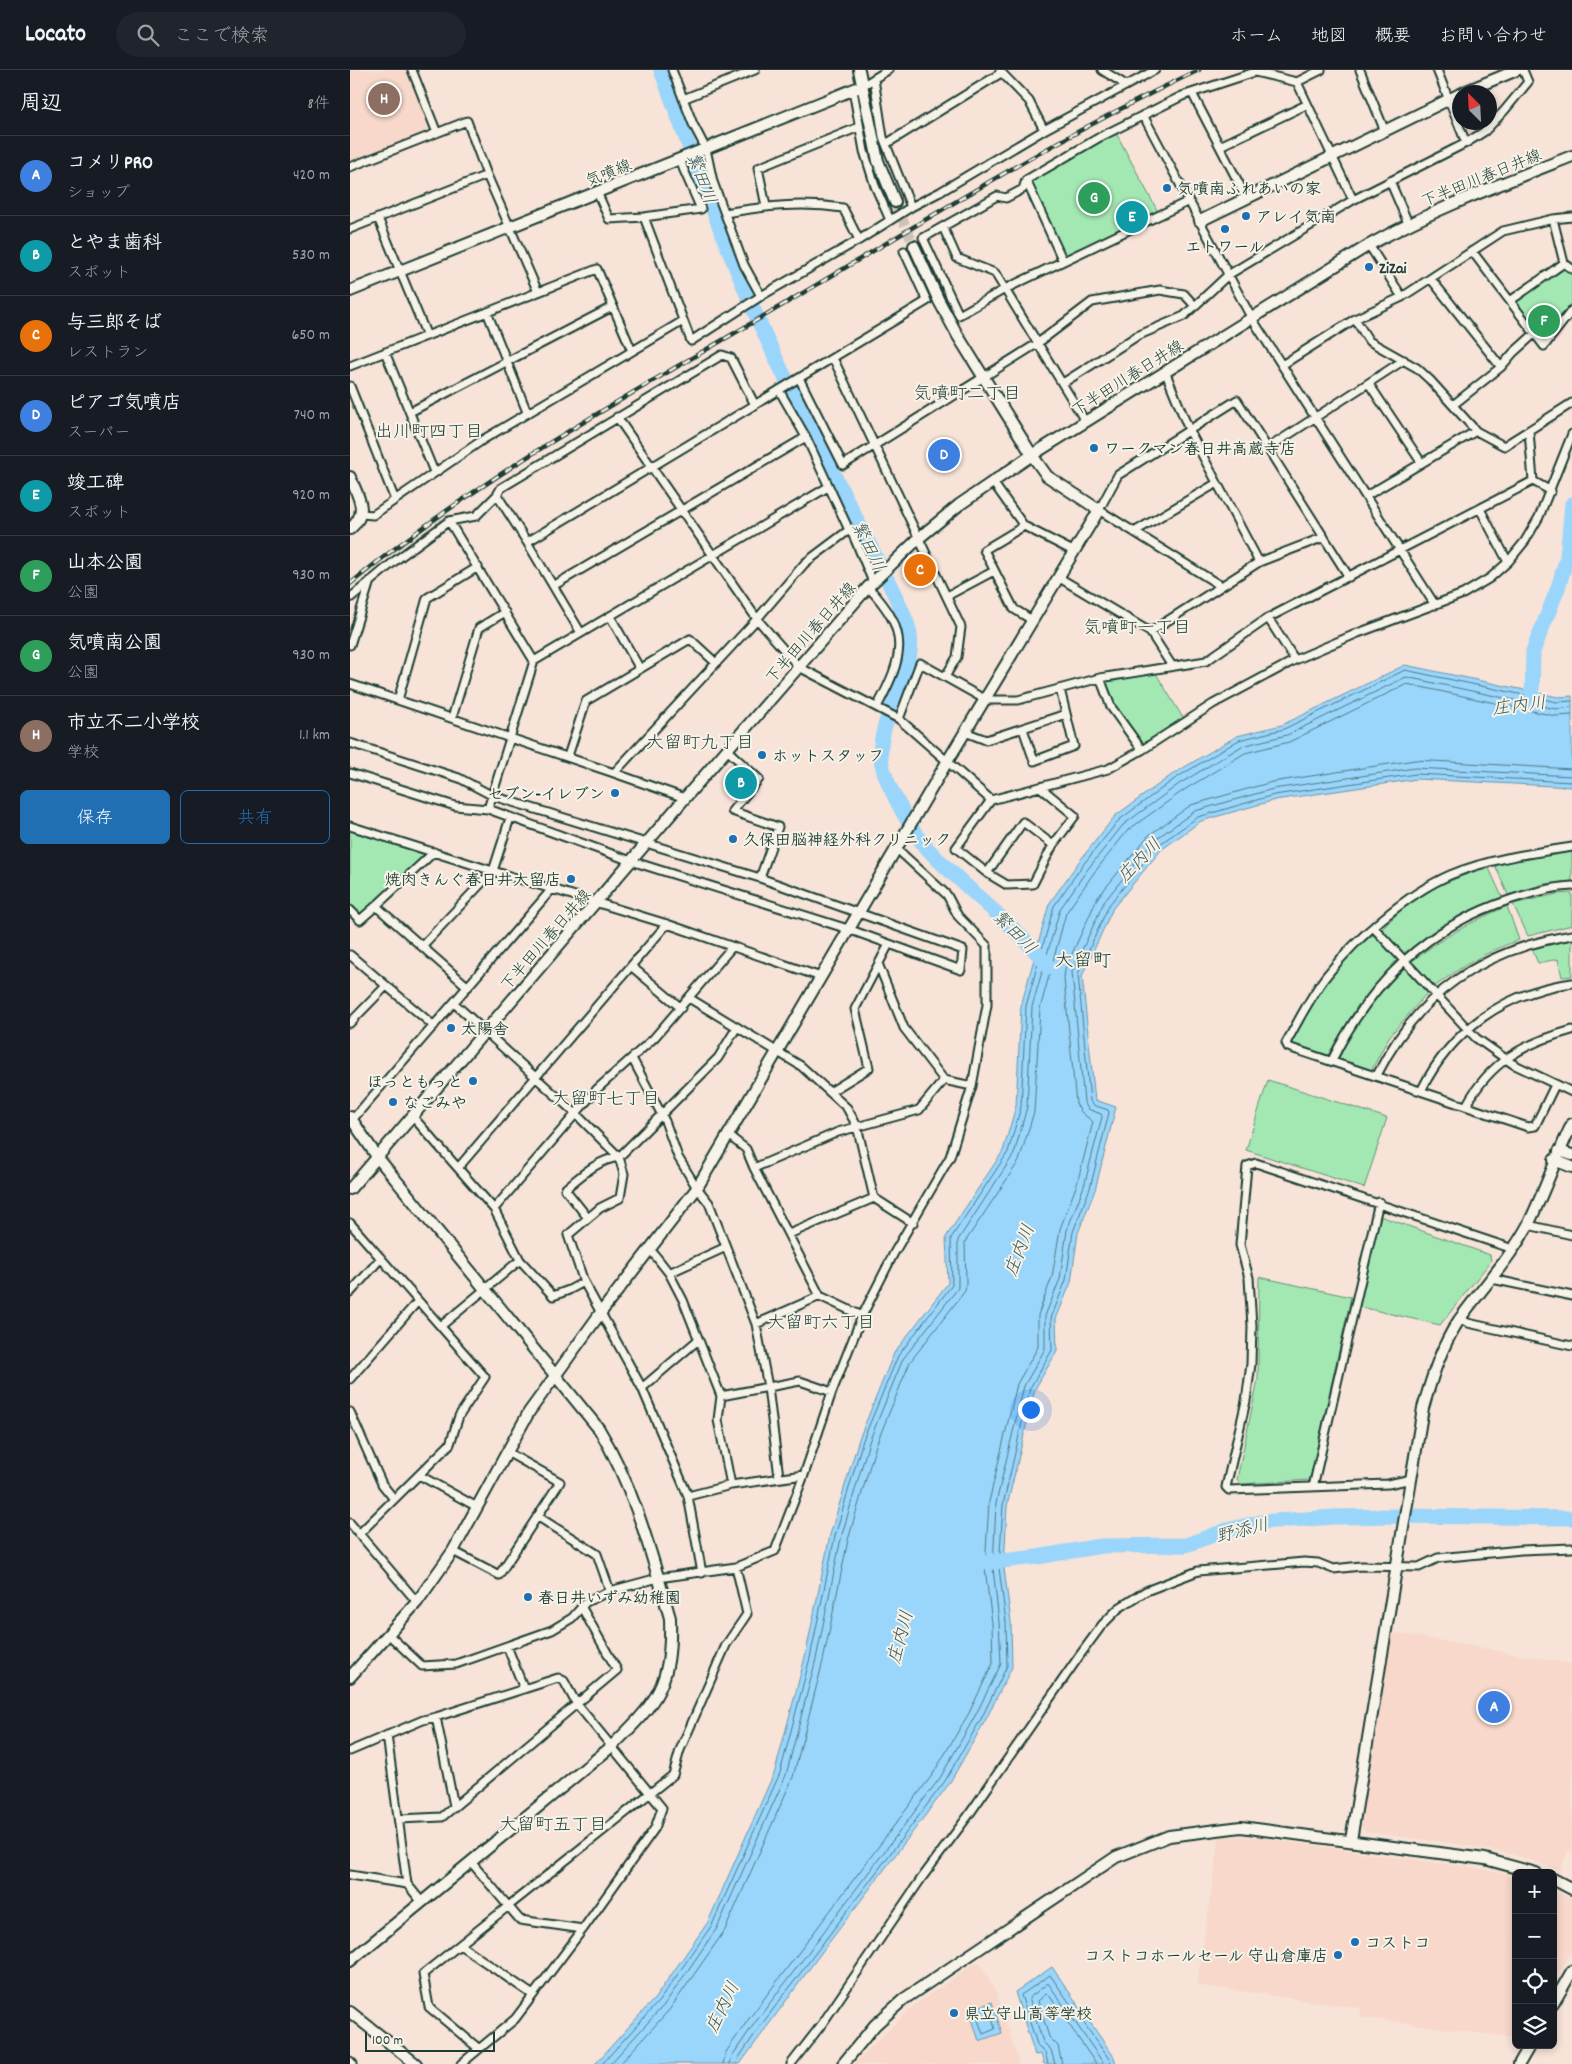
<!DOCTYPE html>
<html lang="ja">
<meta charset="utf-8">
<style>
body{margin:0;font-family:Dekko,"Klee One",sans-serif;background:#20242c;color:#f1f3f6}
.controls{position:absolute;right:15px;bottom:15px;display:grid;overflow:hidden;border-radius:8px;box-shadow:0 2px 8px #0003}
.controls button{width:45px;height:45px;display:grid;place-items:center;padding:0;border:0;border-bottom:1px solid #363941;background:#171b24;color:#f1f3f6;font:25px sans-serif}
.compass{position:absolute;left:1102px;top:15px;width:45px;height:45px;border-radius:50%;background:#171b24;box-shadow:0 2px 8px #0003;rotate:336deg}
.scale{position:absolute;left:15px;bottom:12px;width:130px;box-sizing:border-box;padding-left:5px;border:2px solid #1f3d34;border-top:0;font-size:14px;line-height:18px;white-space:nowrap;color:#1f3d34;-webkit-text-stroke:4px #f7f3e8;paint-order:stroke}
.you{position:absolute;left:680px;top:1339px;width:18px;height:18px;margin:-12px;border:4px solid #fff;border-radius:50%;background:#1a73e8;box-shadow:0 0 0 8px #1a73e833}
.badge{display:grid;place-items:center;width:32px;height:32px;border-radius:50%;background:#1f6fb2;color:#fff;font-size:16px;font-weight:700}
.pin{position:absolute;translate:-50% -50%;border:2px solid #fff;box-shadow:0 1px 5px #0006}
.list{margin:0;padding:0;list-style:none}
h2{display:flex;justify-content:space-between;align-items:center;height:65px;margin:0;padding:0 20px;font-size:21px}
h2 small{font-size:16px;font-weight:400;color:#9ea1a6}
.list li{display:grid;grid-template-columns:32px 1fr auto;gap:15px;align-items:center;box-sizing:border-box;height:80px;padding:0 20px;border-top:1px solid #363941}
.list b{display:block;font-size:19px;white-space:nowrap}
.list p{margin:0;font-size:16px;white-space:nowrap;color:#9ea1a6}
.list em{font-size:16px;font-style:normal;color:#9ea1a6}
.actions{display:flex;gap:10px;padding:15px 20px}
.actions a{flex:1;padding:11px 0;border:1px solid #1f6fb2;border-radius:8px;text-align:center;font-size:18px;color:#1f6fb2}
.actions .main{background:#1f6fb2;color:#fff}
.icon{flex:none;width:28px;height:28px;fill:none;stroke:currentColor;stroke-width:2;stroke-linecap:round;stroke-linejoin:round}
.map{position:relative;flex:none;width:1222px;height:1994px;overflow:hidden}
header{display:flex;align-items:center;gap:30px;box-sizing:border-box;height:70px;padding:0 25px;background:#171b24;border-bottom:1px solid #363941}
header strong{font-size:24px}
nav{display:flex;gap:28px;margin-inline-start:auto;font-size:18px}
.search{width:350px;height:45px;background:#20242c;display:flex;align-items:center;gap:12px;box-sizing:border-box;padding:0 18px;border-radius:28px;color:#9ea1a6;font-size:19px}
main{display:flex}
aside{flex:1;background:#171b24}
.map>svg:first-child{display:block}
.built{fill:#f7d8cb}
.green{fill:#a3e8b3;stroke:#619274}
.water{fill:#9ad5fb;stroke:#6998ab}
.lines{fill:none;stroke-linecap:round;stroke-linejoin:round}
.shore{stroke:#507a84;stroke-width:1}
.river{stroke:#9ad5fb;stroke-width:15}
.secondary-tunnel{stroke:#ccc2b6;stroke-width:10;stroke-dasharray:10 5;stroke-linecap:butt}
.street-casing{stroke:#1f3d34;stroke-width:11}
.secondary-casing{stroke:#1f3d34;stroke-width:14}
.street{stroke:#f7f3e8;stroke-width:7}
.secondary{stroke:#f7f3e8;stroke-width:10}
.rail-casing{stroke:#1f3d34;stroke-width:4.5}
.rail{stroke:#f7f3e8;stroke-width:2.5;stroke-dasharray:8;stroke-linecap:butt}
.poi-dot{fill:#1f6fb2;stroke:#f7f3e8;stroke-width:2}
.labels{text-anchor:middle;stroke-width:4;stroke-linejoin:round;paint-order:stroke}
.street-label{font-size:16px;fill:#1f3d34;stroke:#f7f3e8}
.poi-label{font-size:16px;font-weight:bold;fill:#1f3d34;stroke:#f7f3e8;text-anchor:start}
.water-label{font-size:18px;font-style:italic;fill:#385b5c;stroke:#f7f3e8}
.neighbourhood-label{font-size:18px;fill:#1f3d34;stroke:#f7f3e8}
.quarter-label{font-size:19px;fill:#1f3d34;stroke:#f7f3e8}
</style>
<header>
<strong>Locato</strong>
<div class="search"><svg class="icon" aria-label="search" viewBox="0 0 24 24"><circle cx="10" cy="10" r="6"/><path d="M15 15l6 6"/></svg>ここで検索</div>
<nav><a>ホーム</a><a>地図</a><a>概要</a><a>お問い合わせ</a></nav>
</header>
<main>
<aside>
<h2>周辺<small>8件</small></h2>
<ul class="list">
<li><span class="badge" style="background:#3f7fe0">A</span><div><b>コメリPRO</b><p>ショップ</p></div><em>420 m</em></li>
<li><span class="badge" style="background:#0f9aa8">B</span><div><b>とやま歯科</b><p>スポット</p></div><em>530 m</em></li>
<li><span class="badge" style="background:#e8710a">C</span><div><b>与三郎そば</b><p>レストラン</p></div><em>650 m</em></li>
<li><span class="badge" style="background:#3f7fe0">D</span><div><b>ピアゴ気噴店</b><p>スーパー</p></div><em>740 m</em></li>
<li><span class="badge" style="background:#0f9aa8">E</span><div><b>竣工碑</b><p>スポット</p></div><em>920 m</em></li>
<li><span class="badge" style="background:#2e9e5b">F</span><div><b>山本公園</b><p>公園</p></div><em>930 m</em></li>
<li><span class="badge" style="background:#2e9e5b">G</span><div><b>気噴南公園</b><p>公園</p></div><em>930 m</em></li>
<li><span class="badge" style="background:#8d6e63">H</span><div><b>市立不二小学校</b><p>学校</p></div><em>1.1 km</em></li>
</ul>
<div class="actions"><a class="main">保存</a><a>共有</a></div>
</aside>
<div class="map">
<svg width="1222" height="1994" viewBox="0 0 1222 1994">
<rect width="100%" height="100%" fill="#f7e3d7"/>
<filter id="ink" filterUnits="userSpaceOnUse"><feTurbulence type="fractalNoise" baseFrequency=".02" numOctaves="2"/><feDisplacementMap in="SourceGraphic" scale="10" xChannelSelector="R" yChannelSelector="G"/><feConvolveMatrix kernelMatrix="1 2 1 2 8 2 1 2 1" color-interpolation-filters="sRGB"/></filter>
<g filter="url(#ink)">
<!-- built -->
<path class="built" d="M0 0H56L79 58 78 62 0 93Z
M1046 1563 1222 1594V1781H1218L1210 1800 1161 1784 1115 1775 1016 1762 1011 1756 1042 1566Z
M870 1766 903 1767 1132 1799 1166 1807V1968L1010 1947 1011 1938 847 1915Z
M1203 1821 1222 1829V1880L1203 1914Z
M625 1893H630L647 1924 669 1994H504L562 1937Z"/>
<!-- green -->
<path class="green" d="M766 63 808 142 717 185 714 183 681 114 682 110Z
M1211 199H1215L1222 204V233L1195 269H1192L1165 232 1166 229Z
M805 602 833 648 794 673H790L764 641 754 614 756 610Z
M0 760 73 783 74 786 13 845H9L0 836Z
M1222 779V811L1194 814 1158 825 1145 795Z
M1138 796 1152 827 1100 852 1054 883 1032 859 1051 840 1085 817Z
M1222 823V855L1178 866 1163 834 1207 824Z
M1157 836 1169 870C1133 883 1114 895 1084 917L1061 892C1091 868 1121 852 1157 836Z
M1023 865 1047 890 1008 935 978 985 940 974 955 943 995 887Z
M1222 870V906L1212 907 1208 889 1188 893 1182 879Z
M1054 898 1077 923 1039 967 1021 1001 988 990 1004 958 1027 927Z
M918 1010 1037 1048 1014 1118 896 1080Z
M1030 1146 1140 1185 1141 1191 1090 1255 1006 1236Z
M909 1207 1001 1227 960 1410 891 1414 887 1409 908 1310Z"/>
<!-- water -->
<path class="water" d="M1055 595 1208 627 1222 626V717L1067 709 925 730 851 751 811 780 763 838 732 906 745 1030 766 1037 745 1120 728 1163 721 1212 706 1249 707 1281 685 1319 657 1436 654 1498 661 1552 662 1597 635 1651 599 1714 468 1887 390 1994H245L305 1928 358 1852 425 1701 455 1587 480 1465 509 1369 544 1283 598 1213 596 1167 653 1081 666 1036 671 936 699 834 728 793 765 746 823 704 887 666 932 655Z
M702 1897 764 1987 766 1994H694L691 1984 685 1985 665 1922Z
M642 1932 652 1963 629 1971 619 1940Z"/>
<g class="lines">
<!-- shore -->
<path class="shore" d="M637 1939 640 1941 645 1959 633 1964 626 1944Z
M252 1994 309 1931 362 1855 430 1703 460 1588 485 1466 513 1370 548 1286 602 1215 601 1168 658 1082 671 1037 676 936 704 836 732 796 769 750 826 708 889 670 934 659 1055 600 1207 632 1222 631
M260 1994 314 1935 367 1858 436 1705 466 1589 491 1468 519 1372 553 1289 608 1218V1170L664 1084 677 1037 682 937 710 839 737 800 773 755 829 714 892 676 937 665 1056 607 1206 639 1222 637
M270 1994 320 1939 375 1860 443 1707 473 1591 498 1470 526 1375 560 1292 615 1221 616 1213 615 1172 669 1091 684 1042 690 939 716 843 743 804 778 760 834 720 895 683 939 672 1057 614 1205 646 1222 645
M373 1994 376 1982 398 1950 583 1704 619 1643 643 1593 642 1553 635 1498 639 1432 667 1314 688 1277V1245L702 1207 710 1159 727 1114 743 1052 731 1042 726 1034 714 909 715 899 748 827 798 766 841 735 922 712 1065 690 1222 699
M380 1994 382 1986 404 1954 590 1708 625 1646 651 1594 649 1552 643 1498 646 1433 674 1316 695 1279V1246L710 1209 717 1160 734 1116 752 1047 751 1044 738 1039 734 1032 722 902 754 832 803 771 845 741 923 719 1065 698 1222 706
M387 1994 388 1989 409 1958 595 1711 631 1649 657 1596 656 1552 649 1498 653 1435 680 1318 702 1280 701 1248 716 1210 723 1162 740 1118 759 1043 758 1040 743 1035 740 1031 728 904 759 835 807 776 848 747 924 725 1066 704 1222 712
M698 1994 695 1982 688 1977 671 1925 700 1905 759 1989 761 1994
M705 1994 701 1980 693 1972 679 1928 698 1913 754 1994
M712 1994 708 1976 699 1967 688 1931 696 1924 699 1925 746 1994"/>
<!-- river -->
<path class="river" d="M311 0C348 101 384 202 431 299 460 359 491 418 521 478 533 503 549 529 558 556 572 597 526 645 531 689 534 709 546 729 555 746 568 773 589 791 611 811 641 839 673 865 699 897
M1182 632 1183 581 1208 518 1217 487 1222 434
M634 1493 687 1487 751 1476 836 1475 877 1460 911 1452 985 1447 1048 1446 1222 1448"/>
<!-- secondary-tunnel -->
<path class="secondary-tunnel" d="M545 132 564 176"/>
<!-- street casing -->
<g class="street-casing">
<path id="street" d="M62 0 87 63
M322 0 343 54 356 79 363 112 394 195 411 226
M752 0 776 15
M1010 0 1034 59
M1087 0 1116 73
M650 1 679 31 694 60
M524 9 533 67 561 137
M947 12 1003 130
M512 16 538 0
M503 20 514 81 525 116 540 150
M842 23 896 127
M333 29 405 0
M793 45 901 247 1085 535
M536 74 651 3
M870 76 956 35
M0 97 117 51 137 105 188 222
M676 110 713 191
M1040 111 1058 153
M247 122 259 149 294 147 351 139 333 98 331 89
M839 131 655 219 609 245 573 168 647 126 656 128 673 119 676 110 750 67 832 26 905 2 947 12 971 0
M416 136 408 98 509 57
M375 143C415 136 452 132 493 138L509 170
M294 147 341 271 411 226 509 170 561 137 590 122 694 60 805 0
M28 148 77 266
M1203 149 1214 193 1222 199
M593 157 607 188 645 203 735 351
M0 159 137 105
M1019 175 1052 227
M1122 181 1194 276 1222 240
M1081 209 1151 297 1103 335
M1160 231 1214 193
M137 242 177 342
M1005 249 1019 271 1067 298 1080 310 1126 361 1154 376 1222 333
M35 282 84 402
M483 288 611 557 607 587 595 607
M932 295 1005 249 1052 227 1153 161 1203 149 1222 147
M0 296 247 199 282 281
M1151 297 1163 283 1184 264
M815 301 839 360 909 492
M449 308 493 395 688 273 742 232 810 220 834 224 845 236
M713 313 787 266 834 246 878 205 1003 130 1116 73 1135 61 1154 41 1178 12 1173 0
M1019 314 1071 392
M0 316 45 430
M429 320 456 367 499 460 503 465 523 512
M60 342 262 237
M267 347 407 549 449 597 549 649 641 730 758 699 792 680 863 634 945 590 1008 563 1113 524 1140 508 1158 492 1175 471 1189 447 1222 364
M918 378 1054 290
M642 411 674 456 723 481
M1183 411 1201 421
M1016 426 1126 361
M1130 439 1158 492
M12 444 23 445 134 369 333 251
M99 451 184 591
M674 456 634 480 664 539 682 550
M784 462 867 413
M177 472 577 231 554 181
M708 507 800 562 822 596
M203 516 456 367
M871 516 749 440 768 405 887 330 999 507
M518 517C561 562 554 586 527 637
M597 526 644 501
M0 528 46 490 99 451 126 446 147 425
M260 546 290 599
M918 548 945 590
M800 562 909 492 974 467
M231 563 177 472 147 425 151 418 372 285 381 288 405 335
M0 575 20 511
M750 608 761 637 792 680
M0 614 264 703 407 549 455 493 499 460
M48 630 77 528 128 497
M102 648 129 558 155 542
M549 649 570 593 636 630H668L750 608 856 591 918 548 1183 411 1179 361
M673 659 684 691 724 676 710 619
M615 662 636 670 716 644
M0 673 109 708 143 726 410 808 613 880 611 900 498 859 281 791 138 739 105 736 0 703
M377 680 409 709 382 741 428 757 410 808
M218 686 236 631 340 569 366 593
M264 703 335 728
M641 730 606 778 637 803 657 815 683 814 703 775 725 746 690 717
M138 739 184 591 478 417
M0 756 143 801 317 854 471 907
M84 782 26 836 118 917
M637 803 673 752 703 775
M0 840 10 850 26 836
M1024 858 1126 968 1163 994 1222 1022
M72 876 143 801 160 748
M0 885 84 956
M281 896 331 938
M529 896 554 958 594 1010 622 1016
M339 928 451 996 497 1038 507 1056 524 1128 563 1153
M104 933 226 1044 269 1087 274 1104 270 1128 250 1138 218 1165 234 1212 292 1318 338 1426 352 1503
M0 953 36 916
M282 988 315 1051 328 1087 347 1118 359 1133 406 1254 418 1317 429 1407
M982 990C1021 912 1077 856 1162 829 1181 823 1202 817 1222 816
M1027 1005C1068 923 1132 880 1222 865
M1205 1015 1185 1056 1178 1057 938 977 936 973C949 950 961 925 977 905 1007 867 1057 824 1100 805 1138 789 1182 783 1222 777
M1071 1021C1101 960 1155 922 1222 913
M480 1022 519 998 505 939 539 874
M1116 1036C1140 991 1175 973 1222 960
M63 1047 144 1139 170 1190 203 1226 219 1220 234 1212
M2 1050 202 819
M378 1065 396 1079 404 1098 470 1226 512 1246
M108 1098 317 854
M404 1098 488 1062 569 1040 594 1010
M144 1139 247 1019 304 968 382 877
M238 1148 215 1119C231 1106 247 1090 269 1087L368 988 387 957
M0 1153 135 1307 109 1346 100 1374 9 1464
M1178 1155 1222 1165
M439 1164 524 1128
M300 1179 319 1203 333 1230 371 1326 368 1350 381 1415
M319 1203 376 1177
M1142 1209 1222 1226
M0 1223 31 1188
M1111 1249 1118 1253 1222 1276
M406 1254 470 1226
M91 1256 170 1190
M0 1309 68 1231
M292 1318 348 1270
M371 1326 450 1311 482 1322
M0 1342 32 1414 44 1429
M69 1405 127 1437
M1062 1409 1038 1414 879 1420 876 1417 896 1331 901 1294 902 1256 899 1208 890 1175 897 1096 906 1093 1163 1179
M963 1417 1029 1132
M338 1426 381 1415 454 1405 482 1322 512 1246 544 1183 600 1087 622 1016 637 935V876L608 846 597 825 546 778
M187 1446 247 1484 260 1521
M0 1453 67 1532
M103 1481 149 1505 210 1412 157 1382
M39 1565 72 1596 106 1594 202 1560 222 1548 236 1532 260 1521 308 1508 386 1497 425 1481 454 1405
M157 1576 174 1619
M86 1647 104 1736
M37 1665 57 1814
M0 1681 73 1650 86 1647 208 1608 214 1611 226 1633 312 1738 305 1758 233 1859 165 1949 111 1994
M49 1749 92 1747 267 1600 232 1538
M121 1792 170 1850 233 1859
M0 1805 57 1814 71 1831
M110 1875 183 1925
M128 1978 79 1937 73 1904 323 1705 330 1680 376 1575 397 1544 386 1497
M0 1991 3 1994
M441 1994 472 1954 571 1809 618 1746 730 1585 752 1555 769 1538 796 1521 848 1501 954 1492 968 1493 983 1499 1011 1496 1069 1497 1088 1488 1171 1480 1222 1478"/>
</g>
<!-- secondary casing -->
<g class="secondary-casing">
<path id="secondary" d="M509 0 528 91 545 132
M1114 22 1167 0
M850 151 1110 24
M0 221 512 16
M0 407C8 427 20 442 0 459
M0 1047 28 1088 249 1359C284 1417 301 1483 320 1548 322 1616 307 1632 261 1677L0 1891
M1209 1081 1222 1085
M1204 1090 1222 1097
M0 1119 335 728 518 517 569 468 609 435 682 385 1019 175C1084 139 1153 113 1222 86
M0 1607 67 1532 103 1481 179 1342 252 1241 347 1118 597 692 749 440 697 406 682 385 608 266 589 231 564 176
M1001 1770 1073 1338C1082 1307 1091 1277 1109 1250 1132 1218 1159 1190 1178 1155 1194 1123 1206 1087 1222 1054
M1203 1809 1222 1819
M1203 1934 1222 1901
M0 1942 66 1994
M493 1994 525 1955 554 1929 766 1787 819 1766 891 1757 1135 1789 1186 1803
M1169 1994 1180 1975"/>
</g>
<!-- street -->
<use href="#street" class="street"/>
<!-- secondary -->
<use href="#secondary" class="secondary"/>
<!-- rail casing -->
<g class="rail-casing">
<path id="rail" d="M0 514C133 404 287 321 436 233 572 153 706 67 849 0"/>
</g>
<!-- rail -->
<use href="#rail" class="rail"/>
</g>
</g>
<!-- markers -->
<g class="poi-dot">
<circle cx="817" cy="118" r="5"/>
<circle cx="896" cy="146" r="5"/>
<circle cx="875" cy="159" r="5"/>
<circle cx="1019" cy="197" r="5"/>
<circle cx="744" cy="378" r="5"/>
<circle cx="412" cy="685" r="5"/>
<circle cx="265" cy="723" r="5"/>
<circle cx="383" cy="769" r="5"/>
<circle cx="221" cy="809" r="5"/>
<circle cx="101" cy="958" r="5"/>
<circle cx="123" cy="1011" r="5"/>
<circle cx="43" cy="1032" r="5"/>
<circle cx="178" cy="1527" r="5"/>
<circle cx="1005" cy="1872" r="5"/>
<circle cx="988" cy="1885" r="5"/>
<circle cx="604" cy="1943" r="5"/>
</g>
<g class="labels">
<!-- street labels -->
<g class="street-label">
<text transform="translate(258 102) rotate(-22)" y="6">気噴線</text>
<text transform="translate(1131 107) rotate(-22)" y="6">下半田川春日井線</text>
<text transform="translate(777 307) rotate(-32)" y="6">下半田川春日井線</text>
<text transform="translate(460 562) rotate(-49)" y="6">下半田川春日井線</text>
<text transform="translate(195 869) rotate(-49)" y="6">下半田川春日井線</text>
</g>
<!-- poi labels -->
<g class="poi-label">
<text x="827" y="124">気噴南ふれあいの家</text>
<text x="906" y="152">アレイ気南</text>
<text x="875" y="182" text-anchor="middle">エトワール</text>
<text x="1029" y="203">ZiZai</text>
<text x="754" y="384">ワークマン春日井高蔵寺店</text>
<text x="422" y="691">ホットスタッフ</text>
<text x="255" y="729" text-anchor="end">セブン-イレブン</text>
<text x="393" y="775">久保田脳神経外科クリニック</text>
<text x="211" y="815" text-anchor="end">焼肉きんぐ春日井大留店</text>
<text x="111" y="964">太陽舎</text>
<text x="113" y="1017" text-anchor="end">ほっともっと</text>
<text x="53" y="1038">なごみや</text>
<text x="188" y="1533">春日井いずみ幼稚園</text>
<text x="1015" y="1878">コストコ</text>
<text x="978" y="1891" text-anchor="end">コストコホールセール 守山倉庫店</text>
<text x="614" y="1949">県立守山高等学校</text>
</g>
<!-- water labels -->
<g class="water-label">
<text transform="translate(352 108) rotate(69)" y="6">繁田川</text>
<text transform="translate(519 476) rotate(64)" y="6">繁田川</text>
<text transform="translate(1169 635) rotate(-7)" y="6">庄内川</text>
<text transform="translate(789 790) rotate(-46)" y="6">庄内川</text>
<text transform="translate(665 862) rotate(45)" y="6">繁田川</text>
<text transform="translate(669 1180) rotate(-69)" y="6">庄内川</text>
<text transform="translate(892 1460) rotate(-14)" y="6">野添川</text>
<text transform="translate(550 1567) rotate(-75)" y="6">庄内川</text>
<text transform="translate(372 1937) rotate(-64)" y="6">庄内川</text>
</g>
<!-- neighbourhood labels -->
<g class="neighbourhood-label">
<text x="617" y="329">気噴町二丁目</text>
<text x="79" y="367">出川町四丁目</text>
<text x="787" y="563">気噴町一丁目</text>
<text x="350" y="678">大留町九丁目</text>
<text x="256" y="1034">大留町七丁目</text>
<text x="471" y="1258">大留町六丁目</text>
<text x="203" y="1760">大留町五丁目</text>
</g>
<!-- quarter labels -->
<g class="quarter-label">
<text x="733" y="896">大留町</text>
</g>
</g>
</svg>
<div class="controls">
<button>+</button>
<button>−</button>
<button><svg class="icon" aria-label="locate" viewBox="0 0 24 24"><circle cx="12" cy="12" r="6"/><path d="M12 2v4M12 18v4M2 12h4M18 12h4"/></svg></button>
<button><svg class="icon" aria-label="layers" viewBox="0 0 24 24"><path d="M12 4l9 5-9 5-9-5zM3 14l9 5 9-5"/></svg></button>
</div>
<svg class="compass" viewBox="-18 -18 36 36"><path d="M0-13l5 13h-10z" fill="#e53935"/><path d="M0 13l5-13h-10z" fill="#9ea1a6"/></svg>
<div class="scale">100 m</div>
<div class="you"></div>
<div class="pin badge" style="left:1144px;top:1637px;background:#3f7fe0">A</div>
<div class="pin badge" style="left:391px;top:713px;background:#0f9aa8">B</div>
<div class="pin badge" style="left:570px;top:500px;background:#e8710a">C</div>
<div class="pin badge" style="left:594px;top:385px;background:#3f7fe0">D</div>
<div class="pin badge" style="left:782px;top:147px;background:#0f9aa8">E</div>
<div class="pin badge" style="left:1194px;top:251px;background:#2e9e5b">F</div>
<div class="pin badge" style="left:744px;top:128px;background:#2e9e5b">G</div>
<div class="pin badge" style="left:34px;top:29px;background:#8d6e63">H</div>
</div>
</main>
